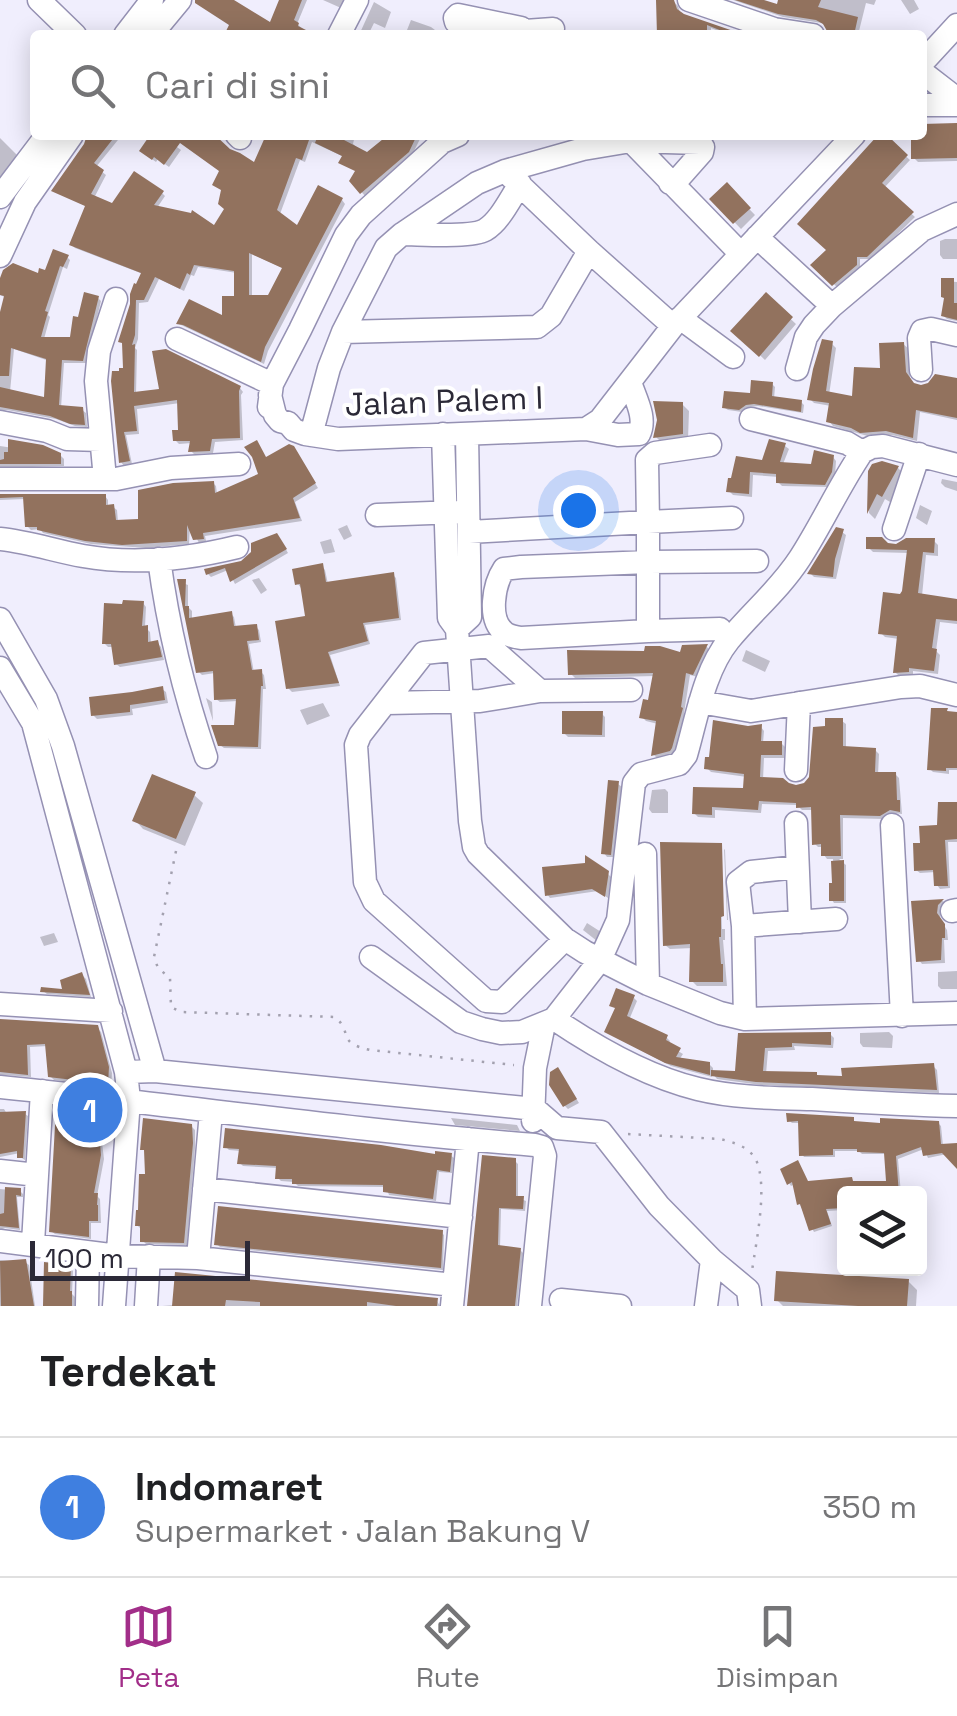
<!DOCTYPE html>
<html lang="id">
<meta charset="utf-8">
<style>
body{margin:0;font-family:"Space Grotesk",sans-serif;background:#f2f2f2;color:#202124}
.controls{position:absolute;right:30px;bottom:30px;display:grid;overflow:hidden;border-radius:10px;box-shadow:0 5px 25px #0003}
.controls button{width:90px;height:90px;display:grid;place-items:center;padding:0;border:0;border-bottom:2px solid #e0e0e0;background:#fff;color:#202124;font:50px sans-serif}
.scale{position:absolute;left:30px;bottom:25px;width:220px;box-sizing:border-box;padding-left:10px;border:5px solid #2b2937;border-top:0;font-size:28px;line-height:35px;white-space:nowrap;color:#2b2937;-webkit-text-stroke:8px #fff;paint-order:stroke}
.you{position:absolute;left:578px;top:510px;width:35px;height:35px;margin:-25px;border:8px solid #fff;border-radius:50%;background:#1a73e8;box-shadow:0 0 0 15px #1a73e833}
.badge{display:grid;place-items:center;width:65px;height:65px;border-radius:50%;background:#a22e89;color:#fff;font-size:32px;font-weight:700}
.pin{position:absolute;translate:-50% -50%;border:5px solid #fff;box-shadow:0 2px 10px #0006}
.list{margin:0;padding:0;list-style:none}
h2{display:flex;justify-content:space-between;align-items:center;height:130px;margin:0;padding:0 40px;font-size:42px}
h2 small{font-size:32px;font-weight:400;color:#757577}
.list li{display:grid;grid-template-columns:65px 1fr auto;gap:30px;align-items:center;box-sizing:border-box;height:140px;padding:0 40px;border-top:2px solid #e0e0e0}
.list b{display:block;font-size:38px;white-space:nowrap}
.list p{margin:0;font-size:32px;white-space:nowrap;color:#757577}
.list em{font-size:32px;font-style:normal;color:#757577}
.icon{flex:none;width:55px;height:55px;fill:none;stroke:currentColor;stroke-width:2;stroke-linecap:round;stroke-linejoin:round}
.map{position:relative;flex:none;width:957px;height:1306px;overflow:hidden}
.search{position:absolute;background:#fff;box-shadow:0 5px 25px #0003;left:30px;right:30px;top:30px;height:110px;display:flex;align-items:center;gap:25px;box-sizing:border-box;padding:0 35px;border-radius:10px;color:#757577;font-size:38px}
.sheet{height:270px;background:#fff}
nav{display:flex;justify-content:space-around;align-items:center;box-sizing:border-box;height:140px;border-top:2px solid #e0e0e0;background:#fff;font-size:28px;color:#757577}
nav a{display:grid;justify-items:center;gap:5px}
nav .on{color:#a22e89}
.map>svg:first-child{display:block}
.shadow{fill:#0003;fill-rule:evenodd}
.building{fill:#92725e;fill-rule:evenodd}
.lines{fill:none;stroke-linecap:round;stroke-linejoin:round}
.minor-casing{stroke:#9591b3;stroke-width:25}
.path{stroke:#a3a1af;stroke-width:2.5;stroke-dasharray:2.5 8;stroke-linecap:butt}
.minor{stroke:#fff;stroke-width:22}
.labels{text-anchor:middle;stroke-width:8;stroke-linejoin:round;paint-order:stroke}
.street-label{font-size:32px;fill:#2b2937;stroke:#fff}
</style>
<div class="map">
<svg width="957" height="1306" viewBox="0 0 957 1306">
<rect width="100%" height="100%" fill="#f0eefd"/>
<!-- shadow -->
<path class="shadow" d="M204 0H228L271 26 282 0H307L297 24 310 35H227L231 26Z
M323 0H345L341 8Z
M733 0H758L778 7 781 0H876L874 5 866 3 858 35 834 34 822 23 783 17Z
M901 0H914L919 9 910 14Z
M673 1 678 6 681 15 737 35H729L711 28V35H660Z
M374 2 391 12 385 28 374 23 368 35H359Z
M411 20 431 27 435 30 434 33 438 35H405Z
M957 126V161L918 162 914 158 913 135H922V127Z
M88 135H122L96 167 106 175 94 198 113 206 162 193 165 196 157 208 214 228 227 210 222 172 177 135H211L230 152 255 166 267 135H355L353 144 367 155 389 135H422L412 155 365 196 352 181 358 172 344 157 312 142 305 162 300 160 280 214 297 229 342 200 345 204 268 351 264 364 179 324 225 320 236 298 237 273 198 267 194 276 191 275 184 291 159 279 148 302 139 303 138 339 135 348 137 350 136 395 240 388 243 392 241 395 243 440 215 442 213 453 194 454 191 451 192 443 179 444 175 440 181 432 180 403 137 409 139 434 126 435 132 464 124 466 121 462 126 370 124 345 121 341 143 274 75 248 72 245 88 207 54 191 87 144ZM252 254 285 269 269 297 252 298Z
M153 135H161L181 150 169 167 158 159 156 162 145 154Z
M882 135 910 160 884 188 915 217 872 259H860V269L838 288 814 265 829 250Z
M0 138 17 155 10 173 0 188Z
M727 186 755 215 741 229 712 199Z
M945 239H957V259H943L940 255V241Z
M67 257 70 260 67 269 63 267 48 315 50 317 44 339H72L80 320 98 298 101 301 86 363H64L61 408 82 410 86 413 87 427 75 426 56 419 7 410 0 412V323L7 298 0 295V284L39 276ZM14 349 49 361 46 400 10 392Z
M944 281 957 282V321L947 319 943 315 946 299Z
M766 296 796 324 765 360 734 331Z
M832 344 836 348 829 395 855 399 883 371 903 344 908 348 910 378 914 386 957 385V420L920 412 917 441 892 435 871 437 833 426 829 421 831 406 814 403 810 399Z
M772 384 775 387 774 399 801 402 804 405 803 413 758 406 749 407 742 412 728 410 725 408Z
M682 404 689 411 688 439 662 443 656 437Z
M257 443 267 460 296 452 318 488 295 502 302 521 205 536 206 541 199 543 190 525 189 544 146 548 91 544 43 533 40 529 31 530 27 526 26 499 0 500V496H105L108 500V508L113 507 117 510 118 522 140 521 213 483 216 486 217 494 261 476Z
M0 446 60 455 64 459V466L0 468Z
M785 446 789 449 783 464 813 466 833 457 836 461 835 476 829 487 782 486 778 482 779 477 753 475 752 497 733 495 729 491 730 481 763 462Z
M898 468 905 475 890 502 885 499 875 519 869 513 870 471Z
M942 479 957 482V491L945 487 941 483Z
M920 505 932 511 927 525 916 518Z
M347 525 352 536 344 540 338 529Z
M842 532 846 535 836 579 814 577 810 573Z
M280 539 288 553 235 584 228 570 211 577 208 574 207 571 242 564Z
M331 539 335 552 324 554 320 542Z
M934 541 938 545V556L926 555 922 596 957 602V624L940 622 936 651 940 655 938 674 913 671V675L899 676 895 672 899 639 885 637 881 633 902 597 909 553 873 552 869 548Z
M322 566 325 570 328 584 393 575 396 578 401 620 365 625 370 644 330 655 340 686 292 692 288 688 308 618 301 588 298 584Z
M259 578 267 590 261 594 252 580Z
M180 582 188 585V607L192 611V620L231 614 234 617 236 628 256 627 259 630 261 642 249 644 254 673 261 672 264 675 266 689H263L261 749 224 748 220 745 236 728 238 701 220 702 216 699 215 673 202 675 199 672Z
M143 603 146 607 145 627 150 632 151 644 157 643 161 647 164 660 120 667 116 664 114 647H108L104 643Z
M707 647 710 651 698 677 690 675 684 713 686 714 674 754 658 759 654 755 658 724 646 721 642 717 651 703 655 676 575 678 571 674 682 656 684 648Z
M746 650 770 661 765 672 742 661Z
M162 689 166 692 168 703 132 709 133 715 97 719 93 715Z
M206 698 212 702 213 721Z
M323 703 330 716 307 725 300 710Z
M957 713V770H949V774L933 772 930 769Z
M602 714 605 717V737H568L564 733Z
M842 721 846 724V749L875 750 879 754 878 775 895 774 899 778 902 814 895 813 885 819 843 818V859H839L846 865V903H834L832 900 834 885 833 859H827L824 855V847H818L814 843 813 810H802L797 805 762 804 761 813 715 810V818L698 817 694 813 746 790 747 777 711 772 707 768 748 728 761 727 764 731 763 743H781L785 747 784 758H764L763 780 794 788 805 785Z
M618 784 622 787 614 857H607L604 853Z
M665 789 668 792V813H652L649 809 652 790Z
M194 795 203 803 185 846 143 829 135 820Z
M957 805V842H948L950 888 940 889 937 885 936 872 920 873 916 870 922 846Z
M719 846 722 929H725V940H723L727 986H697L692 981 693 948 670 949 665 945Z
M724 849 725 850 728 920H727Z
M607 873 611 877 608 898 598 891 550 898 547 894Z
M943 901 945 904 941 909 940 919 947 930 948 940H944L945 963 922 964 919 960 914 904Z
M587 923 601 932 597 941 583 930Z
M54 933 58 942 44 946 40 937Z
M957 971V989H941L938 986V972Z
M82 975 86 979 91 997 47 994 43 991 66 992Z
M634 998 637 1001 629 1020 666 1037 670 1041 668 1045 683 1054 679 1060 709 1064 713 1068V1073H738L741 1035 830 1034 834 1038 833 1048 794 1046 795 1050 768 1051 766 1074 844 1079 933 1066 937 1070 939 1093 761 1085 717 1079 713 1074 712 1077 671 1066 606 1032Z
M0 1022 97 1028 101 1032 112 1073 111 1086 54 1080 50 1076 48 1046 30 1047 31 1077 5 1075 0 1077Z
M889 1032 893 1036 892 1048 863 1047 860 1043V1033Z
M561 1074 579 1103 568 1109 565 1106Z
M0 1109H4L7 1114H25L28 1116 25 1160 20 1157V1153L0 1157Z
M92 1115 100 1126 104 1159 97 1196 100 1199 101 1223H91V1239L55 1234 51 1231Z
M451 1118 517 1125 520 1131 455 1125Z
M853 1119 856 1124 938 1123 941 1126 943 1146 957 1150V1166L947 1154 928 1158 924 1149 898 1159 901 1194H844V1210L827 1211 832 1226 814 1232 799 1203 795 1184 791 1186 789 1183 783 1170 808 1184 889 1183 887 1154H862L859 1151H835V1157H804L802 1154 801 1123H792L789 1120Z
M191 1126 195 1130V1148L187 1245 146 1244 142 1240V1230L137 1225 147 1177Z
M226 1147 437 1157 450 1155 454 1158 452 1173 439 1172 436 1201 389 1195 386 1187 298 1186 294 1182 281 1181 278 1178V1168L243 1166 240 1163 241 1151 229 1150Z
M484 1158 515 1161 518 1164V1198L526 1201 525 1211 501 1209 500 1248 520 1250 523 1253 517 1306H470Z
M0 1189 20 1191 23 1194V1197H17L20 1230 5 1228 0 1230Z
M441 1232 444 1235 443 1270 220 1247 217 1244Z
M0 1260 25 1262 29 1265 35 1306H0Z
M70 1268 73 1271 72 1294 75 1297V1306H46Z
M177 1275 437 1301 440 1306H162L175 1305Z
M908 1281 917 1290 916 1306H783L777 1300Z"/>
<!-- building -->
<path class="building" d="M195 0H234L270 22 279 0H302L294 20 299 23 298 26 316 35H224L229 25 195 3Z
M656 0H674L677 9 684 14 745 35H732L707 25V35H657Z
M735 0H764L777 4 778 0H821L818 7 858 17 854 35H842L827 31 823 24 816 20 778 14Z
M957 123V158L911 159V135H922V124Z
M87 135H116L94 163 104 170 91 194 112 203 134 171 164 191 154 205 191 213 192 210 214 225 224 209 218 204 221 190 212 185 219 171 180 143 164 165 154 157 152 160 139 151 150 135H215L230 149 240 153 254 162 266 135H292L309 140 302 160 296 158 277 210 297 225 318 185 343 198 265 347 261 362 183 325 176 324 189 299 222 315V296H234V271L194 265 190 275 187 273 180 289 155 277 144 300H136L135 335 132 345 135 344 134 392 159 389 152 351 166 349 241 386 239 391 240 438 212 439 210 451 188 452 190 441H173L172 430H178L177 400 134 406 137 431 124 432 130 461 119 463 111 381 112 371H119V368H123L122 343 118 342 130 304V294L134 283 136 284 141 273 69 245 85 206 51 191 84 144ZM249 253 282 268 268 295H249Z
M318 135H347L344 140 367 152 388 135H417L409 152 360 194 349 181 355 171 338 163 342 156 315 143Z
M878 135H887L908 155 882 183 914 212 867 257H857V265L832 286 810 265 826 250 797 224Z
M727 182 751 208 733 224 709 199Z
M53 249 69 255 63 267 60 266 45 311 48 312 41 337H70L73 316 78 317 84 292 99 296 83 361 62 360 59 405 83 407 85 425 70 424 50 416 0 407V387L44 397 46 359 11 348 9 376H0V312L4 296 0 295V278L3 270 13 263 38 273 39 268 45 270Z
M941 278H954V303H957V320L941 316 944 298 941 297Z
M766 292 793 317 759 357 730 331Z
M822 339 833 341 826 391 852 396 854 367 880 368 879 343 904 342 906 372 914 383 921 385 928 383 935 374 957 378V418L916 410 913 438 886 431 860 433 851 428 826 422 829 403 807 400 813 369Z
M751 380 773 382 772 396 802 400 801 412 754 404 746 405 739 410 722 408 724 391 750 393Z
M653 401 683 402V434L653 438 657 420Z
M8 439 43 445 61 453V464H0V460L4 459V452H8Z
M769 439 786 443 780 462 811 464 814 450 834 455 832 472 825 485 776 483V474L750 472 749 494 726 492 728 478H731L736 456 762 460Z
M257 440 266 457 289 444 294 446 316 483 293 498 300 518 203 533 204 539 193 540 187 525V541L122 545 85 541 37 530V527H25L23 497 0 498V494H106V505L114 504 116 520 138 519V490L173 483 214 481 215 493 258 474 252 457 244 447Z
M882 461 899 466 882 497 877 494 867 514 868 471 872 464Z
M836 527 844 529 835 559 833 577 807 574Z
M277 533 287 549 230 582 225 568 206 575 204 569 241 561 251 552V543Z
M866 537H882L888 543 896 544 906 538H935L934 553 923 552 918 593 957 599V621L936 619 932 648 937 649 934 671 909 668V672L893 673 897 636 878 634 883 592 900 594 902 591 907 550 866 549Z
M323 563 326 582 394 572 399 618 363 623 368 641 328 652 339 683 286 689 275 621 305 616 300 584 295 585 292 569Z
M177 579H186L185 606H189V618L232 611 234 626 257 624 259 640 247 641 252 670 262 669 263 686H261L258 747 218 746 211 725H234L236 699 214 700 213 671 196 673Z
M123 600 144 601 142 626 148 625V642L158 640 162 657 114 665 111 644H102L104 603 122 604Z
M708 644 693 675 686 673 681 707 683 708 672 748 670 751 651 756 656 721 639 718 643 699 648 700 653 673 568 675 567 650 644 651 645 646H660L680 652 682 645Z
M163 686 165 700 130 705V712L91 716 89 697 132 692Z
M931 708H948L947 711 957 712V768H946V771L927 770Z
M562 711H603L602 735 562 734Z
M825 718H843V746L876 748 875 772H896L897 800H900V812L890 810 880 816 840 815 841 856H821V844L812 845 811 807 796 808V803L759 801 758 810 712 807V815L692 814 693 787 743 788 744 774 704 769 705 757H709L713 720 748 726 762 724 761 741H782V755H761L760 777 783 778 789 783 796 785 804 783 809 777 813 727 825 726Z
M152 774 196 792 176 839 132 821Z
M608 780 619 781 611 855 601 854Z
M938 802H957V839L945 840 948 886H934L933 870 914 871 913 843H920L919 826 937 825Z
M660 842 722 843 724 916 721 917V937H719L721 964H723V982H689L690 944 663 946Z
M585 855 609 871 605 897 592 889 545 896 542 867 585 863Z
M844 860V901H829V883H832L831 861Z
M944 899 938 905 937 913 945 924V938H942L941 960 916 962 911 901Z
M82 972 90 995 40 992 41 987 62 989 60 980Z
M616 988 635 995 627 1016 668 1035 666 1040 681 1048 676 1057 710 1062V1075L665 1063 604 1032 615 1008 609 1006Z
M0 1019 98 1025 109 1067 108 1084 48 1077 45 1044 27 1045 28 1075 0 1072Z
M831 1032V1045L792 1043V1047L765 1048 763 1071 817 1072V1075L842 1076 841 1068 934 1063 937 1090 756 1082 711 1076V1070L735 1071 738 1033Z
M558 1067 577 1099 563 1107 549 1085 550 1072Z
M56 1108 93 1112 94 1120H98L101 1155 94 1193H98L97 1205H98V1221H89V1237L49 1232Z
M26 1111 23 1158H17V1151L0 1154V1112Z
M786 1113 854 1117V1121L880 1123V1118L939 1121 941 1144 957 1143V1169L942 1153 923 1156 921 1147 896 1156 899 1194H844V1208L826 1209 831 1224 809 1231 800 1204 797 1205 792 1182 787 1185 780 1169 798 1160 808 1181 852 1177 853 1181H886L884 1153 857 1152V1149H833V1155L799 1156 798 1121 787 1122Z
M143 1118 192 1124 193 1143 184 1243 140 1242V1226H135L136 1210H138L139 1174H145L144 1150H140Z
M225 1128 381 1145 435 1154V1151L452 1153 450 1172 437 1170 433 1199 383 1192V1185L292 1184V1179H275L276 1166 237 1164 239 1149 223 1148Z
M482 1155 516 1158V1196H524L523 1209 499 1208 498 1245 521 1248 515 1306H467Z
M5 1187 21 1188V1196L16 1195 19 1228 0 1226V1214L4 1213Z
M218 1206 443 1230 441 1268 214 1245Z
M26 1259 34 1306H1L0 1261Z
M44 1262 71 1265 70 1291H72V1306H43Z
M776 1271 909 1279 907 1306H858L774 1301Z
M175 1272 438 1298 437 1306H396L367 1302V1306H260V1302L226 1300 225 1306H172Z"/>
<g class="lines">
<!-- minor casing -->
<g class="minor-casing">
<path id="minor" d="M39 0 75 35
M689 0 774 29 813 35
M125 35 152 0
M151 35 180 0
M339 35 357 0
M470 35 456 22 455 18 458 15 521 28 525 31
M523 35 525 31 553 29
M922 63 957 25
M922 72 957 99
M922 105H957
M237 135 240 138
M631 141 741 254
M505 171 589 251 673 326
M0 197 47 135
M402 234C420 234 471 238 485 230 500 221 510 199 520 184
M757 237 832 306
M0 256 25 202 72 135
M680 318 733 357
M343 332 537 327 551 316 589 251
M177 339 272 384
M797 369 806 337 814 325 832 306 922 230 957 214
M921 370 919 338 922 331 931 329 957 335
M270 395 275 415 280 421 288 423 294 430 305 434 338 439 586 429 600 420 673 326 854 135
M269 407 272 384 300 330 346 235 361 215 442 142 458 135
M751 419 847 443 862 452
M0 422 47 431 67 439 101 440
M586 429 618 435 639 434C647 418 635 398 630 382
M443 434 449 618 457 629 470 617 467 434
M311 435 329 368 343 332 386 248 402 234 477 183 505 171 583 149 631 141 700 143 703 147 702 152 679 178 670 183
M0 479H116L171 468 239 464
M105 479 96 381 99 351 116 299
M377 515 458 512
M894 529 919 454
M469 532 648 522 647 460 655 453 710 445
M0 539C29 542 55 551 83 556 134 565 188 559 237 547
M159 559C168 627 184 693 206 757
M0 619 46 699 63 746 155 1071
M457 629 470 821 474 847 478 854 565 939 585 952 648 984 720 1013 745 1019 957 1013
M720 629 648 631V522L732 518
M648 631 521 638C515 637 509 636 505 633 487 620 494 584 504 569L521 567 649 562 757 561
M0 668 33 723 126 1072 129 1100 114 1306
M540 691 489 646 424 653 360 735 356 745 365 882 374 901 486 1001 502 1002 565 939
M700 702 751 711 901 687 920 686 957 695
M387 703 480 701 540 691 631 690
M796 770 799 703
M796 823 800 922
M892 825 902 1016
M645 854 648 984
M952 911 957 910
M743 926 836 919
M371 957 461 1022 482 1029 501 1033 522 1032 554 1019 600 960 618 920 634 783 641 774 679 764 686 755C697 717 704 671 729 640 752 612 780 589 800 558 822 524 839 486 862 452L872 447 883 446 957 465
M0 1004 111 1011
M554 1019C597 1048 647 1077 698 1089 735 1098 774 1098 812 1099 860 1102 909 1105 957 1106
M745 1019 743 926 738 882 751 872 797 867
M126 1072 155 1071 535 1109 557 1128 601 1132 659 1206 712 1260 748 1290 750 1306
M0 1087C179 1105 356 1131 535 1145L542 1147 545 1156 530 1306
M533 1121 535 1068 544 1024
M0 1171 37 1175
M204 1189 461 1217
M0 1241 118 1256 198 1258 454 1285
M33 1243 42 1091
M198 1258 211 1112
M561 1300 620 1306
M87 1306 88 1253
M146 1306 149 1256
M452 1306 468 1139
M706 1306 712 1260"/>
</g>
<!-- path -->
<path class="path" d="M176 851 154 957 158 968 170 978 171 1007 181 1012 335 1017C354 1033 335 1042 370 1050L514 1065
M628 1134 720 1139C733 1142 747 1146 755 1158 769 1183 756 1242 752 1271"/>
<!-- minor -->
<use href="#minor" class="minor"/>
</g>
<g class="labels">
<!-- street labels -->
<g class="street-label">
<text transform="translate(444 401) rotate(-2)" y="11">Jalan Palem I</text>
</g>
</g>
</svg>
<div class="controls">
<button><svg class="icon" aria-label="layers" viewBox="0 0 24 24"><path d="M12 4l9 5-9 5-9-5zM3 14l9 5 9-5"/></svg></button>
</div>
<div class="scale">100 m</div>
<div class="you"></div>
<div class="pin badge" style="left:90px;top:1110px;background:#3f7fe0">1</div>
<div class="search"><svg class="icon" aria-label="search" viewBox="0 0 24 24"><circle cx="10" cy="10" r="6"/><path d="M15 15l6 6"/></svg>Cari di sini</div>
</div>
<section class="sheet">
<h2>Terdekat<small></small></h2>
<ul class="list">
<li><span class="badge" style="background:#3f7fe0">1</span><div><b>Indomaret</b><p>Supermarket · Jalan Bakung V</p></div><em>350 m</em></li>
</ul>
</section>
<nav>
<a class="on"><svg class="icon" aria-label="map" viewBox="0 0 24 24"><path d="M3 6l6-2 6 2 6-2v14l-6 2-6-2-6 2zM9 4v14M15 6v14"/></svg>Peta</a>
<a><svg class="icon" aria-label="directions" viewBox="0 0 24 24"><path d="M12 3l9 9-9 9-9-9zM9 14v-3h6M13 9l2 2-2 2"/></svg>Rute</a>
<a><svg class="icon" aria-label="saved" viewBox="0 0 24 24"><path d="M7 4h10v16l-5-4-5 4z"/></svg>Disimpan</a>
</nav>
